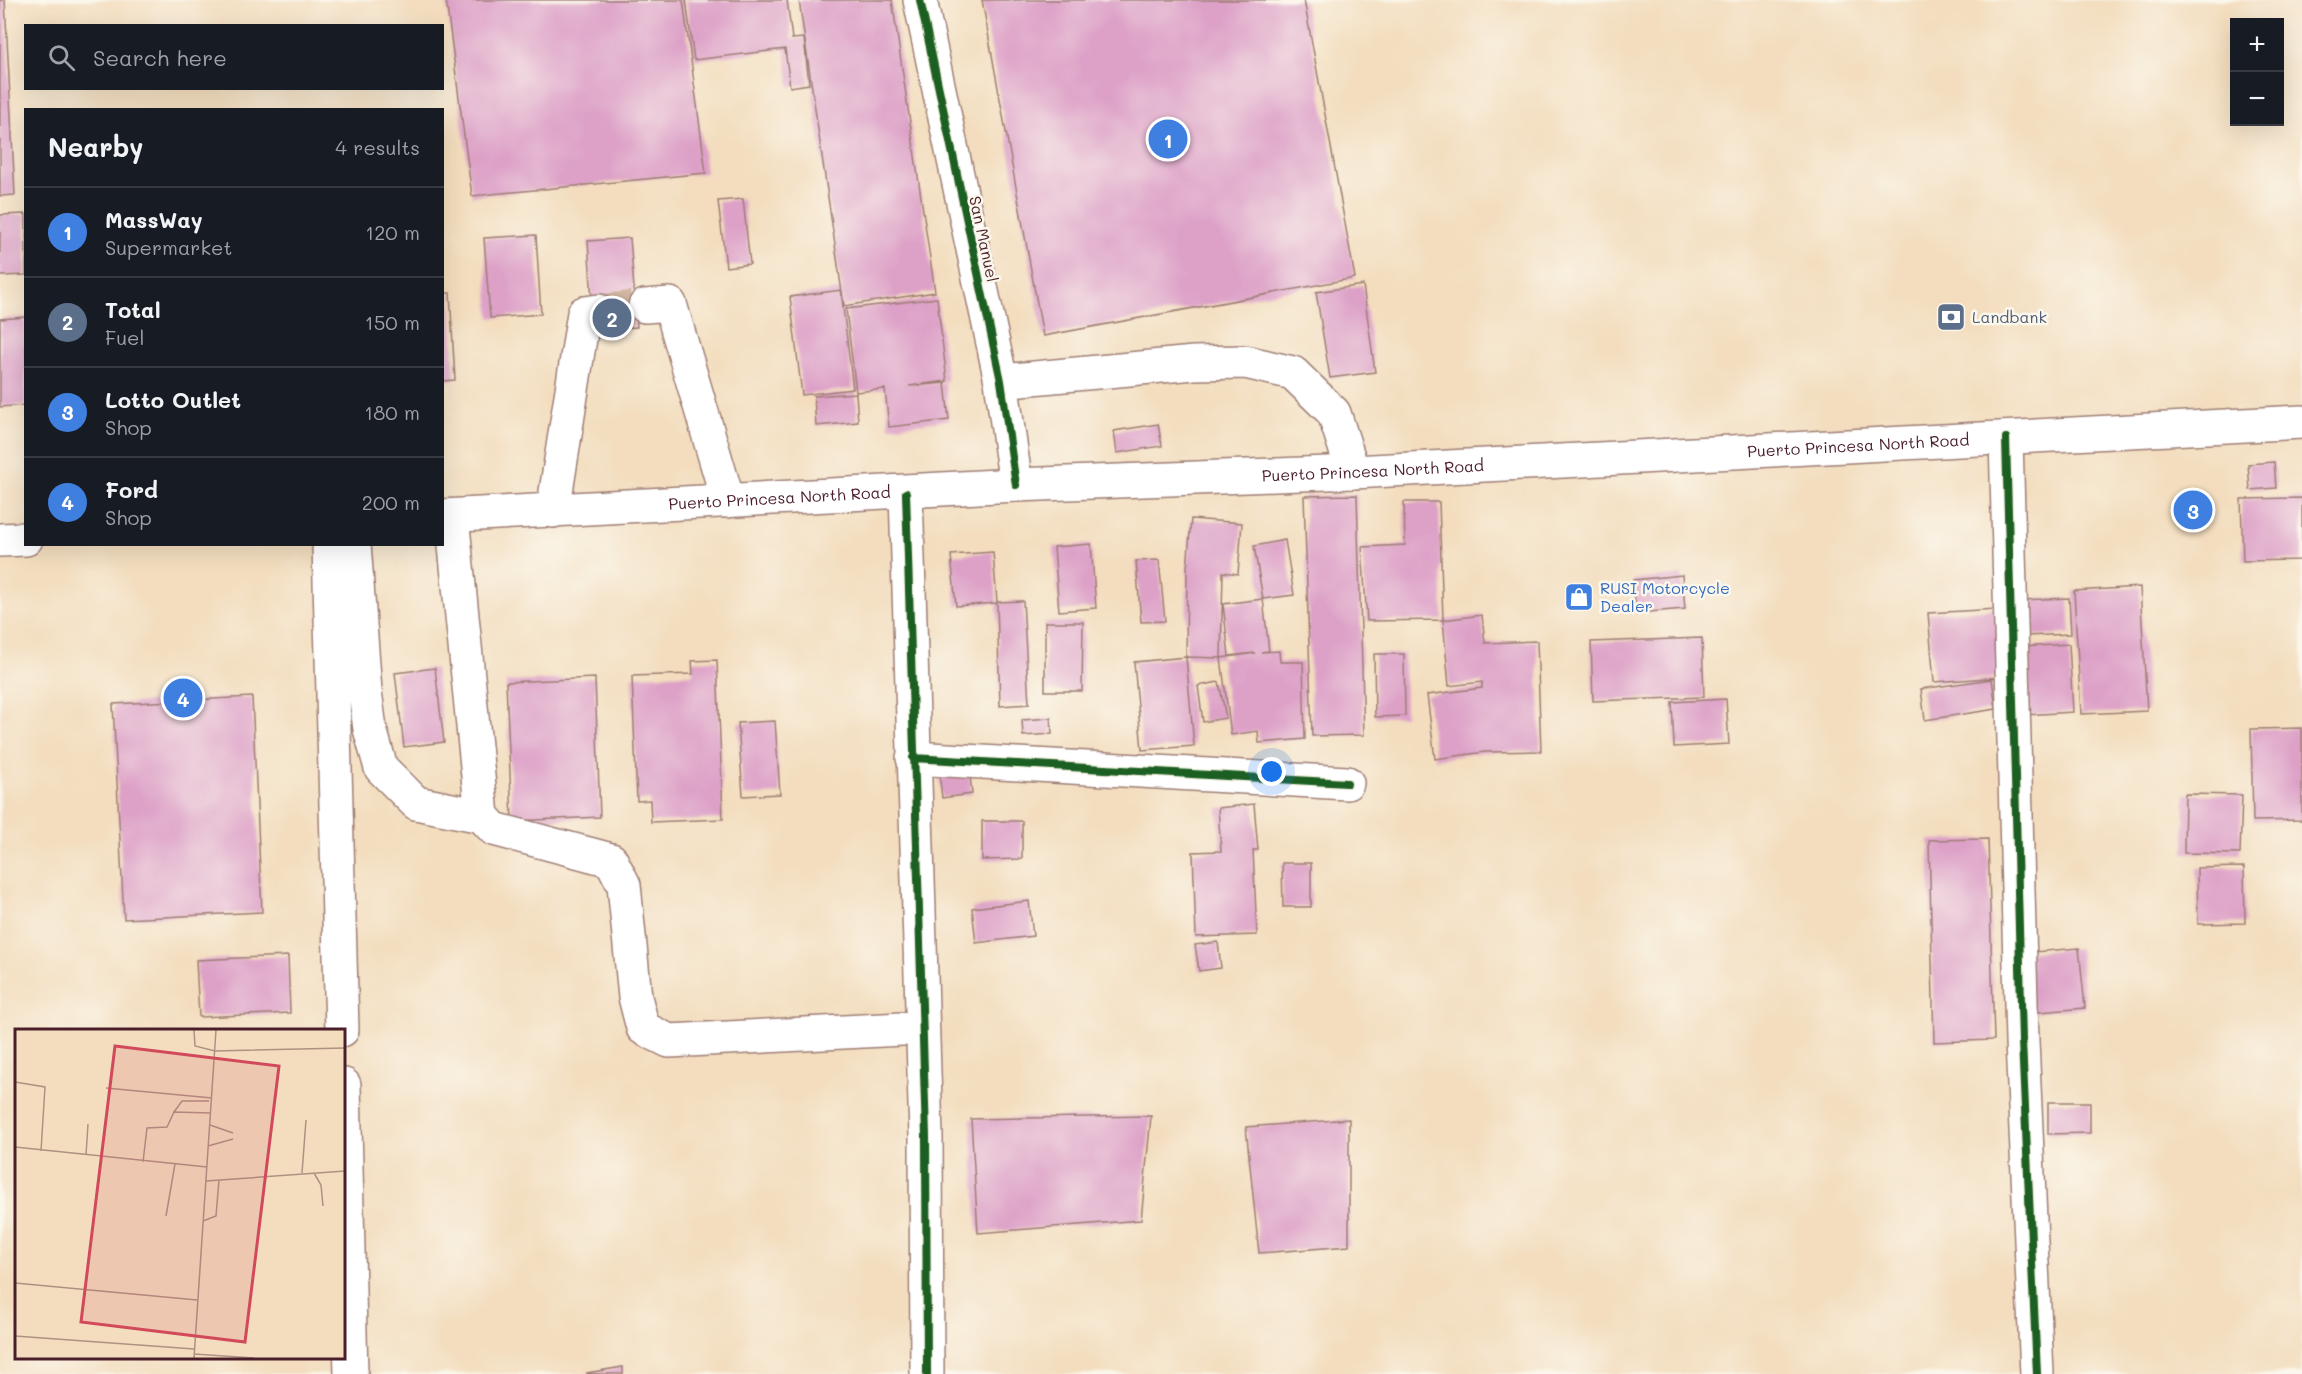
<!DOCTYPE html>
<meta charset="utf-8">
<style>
body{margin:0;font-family:Mali,sans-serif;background:#242831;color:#f1f3f6}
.controls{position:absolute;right:18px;top:18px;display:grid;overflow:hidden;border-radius:0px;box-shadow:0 6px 24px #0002}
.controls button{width:54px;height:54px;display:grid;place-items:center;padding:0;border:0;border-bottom:2px solid #363941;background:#171b24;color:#f1f3f6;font:30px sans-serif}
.you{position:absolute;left:1272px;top:772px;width:21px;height:21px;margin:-15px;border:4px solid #fff;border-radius:50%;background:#1a73e8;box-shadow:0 0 0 9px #1a73e833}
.badge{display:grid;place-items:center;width:39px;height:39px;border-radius:50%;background:#2563eb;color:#fff;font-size:20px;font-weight:700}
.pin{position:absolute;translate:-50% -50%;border:3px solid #fff;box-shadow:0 2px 6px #0006}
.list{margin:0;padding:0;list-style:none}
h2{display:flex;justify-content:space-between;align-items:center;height:78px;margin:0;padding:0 24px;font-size:26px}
h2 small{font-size:20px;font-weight:400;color:#9ea1a6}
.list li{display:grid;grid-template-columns:39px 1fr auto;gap:18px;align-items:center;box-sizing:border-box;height:90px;padding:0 24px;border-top:2px solid #363941}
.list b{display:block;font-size:22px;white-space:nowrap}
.list p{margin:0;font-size:20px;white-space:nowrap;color:#9ea1a6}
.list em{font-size:20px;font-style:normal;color:#9ea1a6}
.icon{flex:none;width:33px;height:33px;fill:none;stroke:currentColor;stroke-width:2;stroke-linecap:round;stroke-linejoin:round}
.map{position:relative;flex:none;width:2302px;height:1374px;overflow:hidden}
.search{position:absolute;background:#171b24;box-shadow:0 6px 24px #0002;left:24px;top:24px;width:420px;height:66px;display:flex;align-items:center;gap:15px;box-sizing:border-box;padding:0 21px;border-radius:0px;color:#9ea1a6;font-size:22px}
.panel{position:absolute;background:#171b24;box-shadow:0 6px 24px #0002;left:24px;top:108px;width:420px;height:438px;border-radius:0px}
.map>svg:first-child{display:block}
.building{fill:#dda0c7}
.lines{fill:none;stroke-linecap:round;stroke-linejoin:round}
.minor-tunnel{stroke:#d1b7a1;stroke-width:33;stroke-dasharray:33 16;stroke-linecap:butt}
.minor-casing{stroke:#9e7e74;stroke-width:36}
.major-casing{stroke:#9e7e74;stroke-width:36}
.minor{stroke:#fff;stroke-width:33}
.major{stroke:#fff;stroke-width:33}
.cycleway-casing{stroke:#fbf7ec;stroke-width:11}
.cycleway{stroke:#1b5e20;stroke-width:8}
.labels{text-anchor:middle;stroke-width:5;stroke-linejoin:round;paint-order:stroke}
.street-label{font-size:16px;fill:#4a1f2b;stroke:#fbf7ec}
.service-label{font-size:16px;fill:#4e5e75;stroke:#fbf7ec;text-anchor:start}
.shop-label{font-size:16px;fill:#366cbe;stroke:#fbf7ec;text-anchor:start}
.inset-road{fill:none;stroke:#af9183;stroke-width:1.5}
.view{fill:#d1495b;fill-opacity:0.15;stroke:#d1495b;stroke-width:3}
.inset-edge{fill:none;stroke:#4a1f2b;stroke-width:3}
</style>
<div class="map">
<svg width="2302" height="1374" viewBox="0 0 2302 1374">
<rect width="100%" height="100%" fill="#fbf7ec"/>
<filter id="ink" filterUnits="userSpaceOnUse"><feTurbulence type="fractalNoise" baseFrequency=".0167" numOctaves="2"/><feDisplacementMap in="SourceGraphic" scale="12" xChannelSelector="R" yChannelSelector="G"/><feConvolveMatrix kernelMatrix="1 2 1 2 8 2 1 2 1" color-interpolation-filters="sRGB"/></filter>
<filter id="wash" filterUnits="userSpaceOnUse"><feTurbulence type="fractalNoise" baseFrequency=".008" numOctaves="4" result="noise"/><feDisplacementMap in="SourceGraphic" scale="24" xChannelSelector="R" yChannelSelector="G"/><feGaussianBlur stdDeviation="1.35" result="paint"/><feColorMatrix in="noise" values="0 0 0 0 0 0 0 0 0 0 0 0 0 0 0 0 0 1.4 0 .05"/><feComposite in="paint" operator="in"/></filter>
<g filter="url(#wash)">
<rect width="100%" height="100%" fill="#f3ddbe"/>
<g id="blocks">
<!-- building -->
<path class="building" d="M0 0H5L15 195 0 196Z
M446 0H683L706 173 472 196Z
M686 0H787L792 39 804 38 809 84 790 87 785 49 694 60Z
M799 0H892L935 292 844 306Z
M982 0H1304L1355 278 1043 336Z
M743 199 750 264 726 267 718 201Z
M26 214V275L0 276V215Z
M536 235 541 314 490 318 484 238Z
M630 238 637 327 594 330 588 241Z
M1363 285 1375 372 1330 378 1316 292Z
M841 290 853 389 802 395 790 297Z
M442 293H450L455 380 442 381Z
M937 298 947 381 909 386 945 383 949 420 889 427 885 389 856 392 846 309Z
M26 317V405L0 407V319Z
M856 393 858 422 816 426 814 396Z
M1158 424 1162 446 1117 453 1114 431Z
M2274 462 2276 488 2250 490 2248 464Z
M1357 495 1364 735 1312 736 1304 496Z
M2302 498V560L2243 561 2241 499Z
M1404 502H1439L1443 620 1367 621 1362 547 1405 545Z
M1191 519 1242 523 1238 574 1223 572 1221 658 1186 657 1194 746 1142 750 1134 662 1186 657 1187 569Z
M1285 540 1294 595 1263 599 1269 651 1261 652 1279 651 1280 662H1303L1305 739 1259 743 1258 731 1231 735 1221 658 1255 653 1229 656 1223 604 1263 599 1254 546Z
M1091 544 1096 608 1059 611 1054 547Z
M993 552 997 602 1023 601 1029 704 1000 706 997 603 956 606 951 555Z
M1159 560 1165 621 1141 622 1136 561Z
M1682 575 1685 609 1636 613 1633 580Z
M2140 587 2147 711 2081 714 2074 591Z
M2069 598 2071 634 2023 636 2021 600Z
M1997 609 2002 677 1934 682 1928 613Z
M1482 615 1485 643 1537 641 1541 751 1485 752 1435 759 1427 695 1482 688V682L1449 686 1443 620Z
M1045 622H1083L1082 691H1045Z
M1702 638 1704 697 1593 701 1591 642Z
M2069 644 2073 712 2023 715 2020 647Z
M1374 654H1404L1405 716 1375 717Z
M717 660 723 819 651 822 650 800 637 801 632 676 693 674 692 661Z
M435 668 444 742 404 747 395 673Z
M595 678 600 817 512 821 506 682Z
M1992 679 1996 709 1925 720 1921 689Z
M1219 682 1226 718 1203 722 1198 686Z
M252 697 262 912 124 919 113 704Z
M1726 699 1729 744 1674 747 1672 702Z
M1051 718 1052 734 1023 736 1022 720Z
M775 721 780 794 743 796 738 723Z
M2302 728V820L2253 821 2251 729Z
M969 767 972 794 942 798 939 771Z
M2185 794 2242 795 2240 854 2184 853Z
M1254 804 1258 850H1253L1257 935 1196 937 1193 852 1221 851 1218 808Z
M982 821H1022V859L982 860Z
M1988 839 1994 1040 1934 1042 1929 840Z
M1282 863H1311V907H1283Z
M2244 867 2245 923 2198 924 2197 868Z
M1029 901 1033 936 976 943 972 908Z
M1218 942 1221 968 1199 971 1195 945Z
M2079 948 2085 1008 2029 1013 2023 953Z
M288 956 290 1013 199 1017 196 960Z
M2048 1102H2090V1133L2048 1134Z
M1151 1116 1141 1220 978 1233 971 1119Z
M1349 1119V1246L1259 1253 1246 1127Z
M623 1367V1374H587V1373Z"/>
</g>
</g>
<g filter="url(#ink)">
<use href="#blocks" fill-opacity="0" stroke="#9e7e74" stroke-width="1.5"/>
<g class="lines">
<!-- minor-tunnel -->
<path class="minor-tunnel" d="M599 311 645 306"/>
<!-- minor casing -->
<g class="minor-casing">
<path id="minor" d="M920 0 1001 381 1016 485
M645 306 670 304 728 501
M1001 381 1194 363 1245 362 1293 373 1334 413 1353 472
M2006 438 2022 1041 2037 1374
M906 493 926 1136 927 1374
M553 511 584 313 599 311
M452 516 482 816 494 829 611 860 624 885 635 997 643 1028 669 1041 922 1028
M329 544 342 1030
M354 544 365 691 370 729 381 768 416 803 482 816
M913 758 1347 783
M344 1085 351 1374"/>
</g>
<!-- major casing -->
<g class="major-casing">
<g id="major">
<path id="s1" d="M442 516 1016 485 1353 472 2302 422"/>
<path d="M0 540 26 539"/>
</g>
</g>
<!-- minor -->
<use href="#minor" class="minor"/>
<!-- major -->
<use href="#major" class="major"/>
<!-- cycleway casing -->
<g class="cycleway-casing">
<path id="cycleway" d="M920 0 1001 381 1016 485
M2006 438 2022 1041 2037 1374
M906 493 926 1136 927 1374
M913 758 1347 783"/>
</g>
<!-- cycleway -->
<use href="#cycleway" class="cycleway"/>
</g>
</g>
<!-- icons -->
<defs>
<g id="bank-square" transform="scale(1.5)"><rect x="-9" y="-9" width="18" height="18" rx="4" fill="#5c6f8a" stroke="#fbf7ec"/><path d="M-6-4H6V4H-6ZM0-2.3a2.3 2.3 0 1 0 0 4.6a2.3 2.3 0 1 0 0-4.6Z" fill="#fff"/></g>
<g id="shop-square" transform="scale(1.5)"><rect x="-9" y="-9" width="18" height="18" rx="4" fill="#3f7fe0" stroke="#fbf7ec"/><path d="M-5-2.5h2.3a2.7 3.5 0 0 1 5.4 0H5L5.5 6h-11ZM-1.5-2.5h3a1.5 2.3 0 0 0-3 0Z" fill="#fff"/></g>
</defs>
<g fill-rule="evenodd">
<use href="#bank-square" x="1951" y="317"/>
<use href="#shop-square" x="1579" y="597"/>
</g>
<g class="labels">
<!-- street labels -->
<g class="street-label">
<text transform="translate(984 239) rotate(78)" y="6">San Manuel</text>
<text dy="6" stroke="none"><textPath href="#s1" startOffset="1418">Puerto Princesa North Road</textPath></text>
<text dy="6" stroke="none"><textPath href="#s1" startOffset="932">Puerto Princesa North Road</textPath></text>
<text dy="6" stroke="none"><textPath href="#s1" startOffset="338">Puerto Princesa North Road</textPath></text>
</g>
<!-- service labels -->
<g class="service-label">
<text x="1972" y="323">Landbank</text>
</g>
<!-- shop labels -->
<g class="shop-label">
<text x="1600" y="594">RUSI Motorcycle<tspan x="1600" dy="18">Dealer</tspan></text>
</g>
</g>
<!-- overview -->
<g transform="translate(15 1029)">
<rect width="330" height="330" fill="#f3ddbe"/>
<path class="inset-road" d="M179 1 180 17 200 22 330 19M0 53 30 58 26 122M91 59 197 69M159 83 167 72H194M195 96 218 104M193 117 218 110M0 118 192 138M71 126 73 95M128 133 132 99 152 98 159 83 196 84M287 144 291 91M299 144 306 156 308 177M191 152 330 142M151 187 160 135M188 192 201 187 204 151M0 254 182 271M0 307 179 320M179 325 239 329M179 329 201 1"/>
<path class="view" d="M100 17 264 37 230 313 66 293Z"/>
<rect width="330" height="330" class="inset-edge"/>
</g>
</svg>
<div class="controls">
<button>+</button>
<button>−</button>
</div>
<div class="you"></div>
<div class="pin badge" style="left:1168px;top:139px;background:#3f7fe0">1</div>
<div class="pin badge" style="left:612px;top:318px;background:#5c6f8a">2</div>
<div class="pin badge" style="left:2193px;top:510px;background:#3f7fe0">3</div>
<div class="pin badge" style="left:183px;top:698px;background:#3f7fe0">4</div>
<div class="search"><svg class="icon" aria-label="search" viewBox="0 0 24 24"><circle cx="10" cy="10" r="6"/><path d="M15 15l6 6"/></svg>Search here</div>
<section class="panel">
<h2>Nearby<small>4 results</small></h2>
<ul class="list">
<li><span class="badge" style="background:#3f7fe0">1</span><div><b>MassWay</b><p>Supermarket</p></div><em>120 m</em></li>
<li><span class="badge" style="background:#5c6f8a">2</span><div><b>Total</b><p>Fuel</p></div><em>150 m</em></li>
<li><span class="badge" style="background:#3f7fe0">3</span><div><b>Lotto Outlet</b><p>Shop</p></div><em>180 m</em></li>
<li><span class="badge" style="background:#3f7fe0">4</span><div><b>Ford</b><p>Shop</p></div><em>200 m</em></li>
</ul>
</section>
</div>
